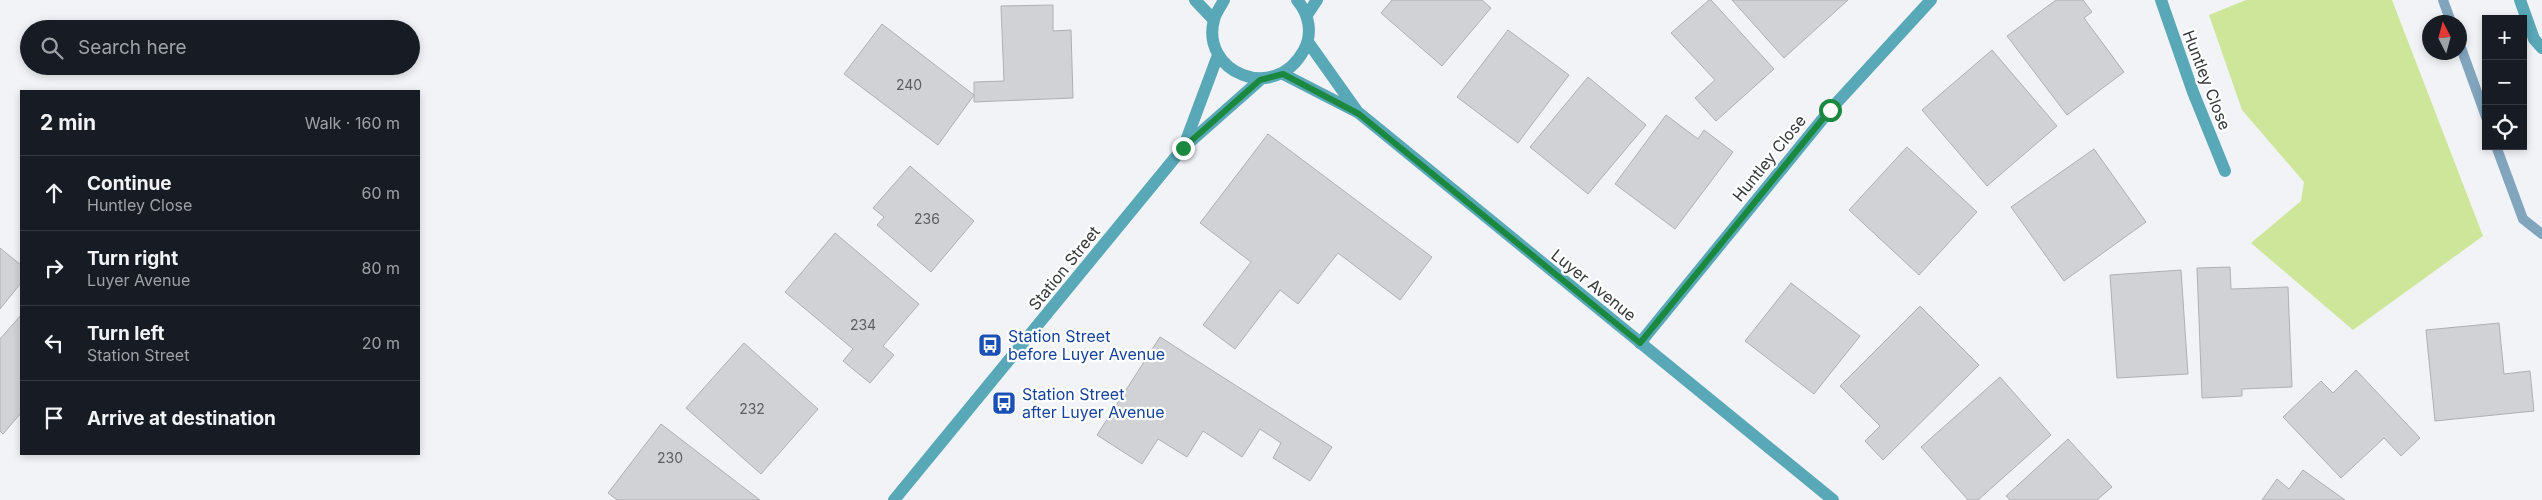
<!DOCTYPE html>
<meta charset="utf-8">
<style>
body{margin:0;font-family:Inter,sans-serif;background:#20242c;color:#f1f3f6}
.controls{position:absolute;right:15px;top:15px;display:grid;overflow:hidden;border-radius:0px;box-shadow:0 2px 8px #0003}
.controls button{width:45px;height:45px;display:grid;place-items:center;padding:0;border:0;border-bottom:1px solid #363941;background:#171b24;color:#f1f3f6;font:25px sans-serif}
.compass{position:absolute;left:2422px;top:15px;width:45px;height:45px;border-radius:50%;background:#171b24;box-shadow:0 2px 8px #0003;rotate:354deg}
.stop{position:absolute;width:15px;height:15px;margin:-11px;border:4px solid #1b883f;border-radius:50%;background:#fff}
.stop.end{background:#1b883f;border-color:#fff;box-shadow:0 1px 5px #0008}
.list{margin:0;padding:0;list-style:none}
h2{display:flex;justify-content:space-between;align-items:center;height:65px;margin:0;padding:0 20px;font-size:21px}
h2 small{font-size:16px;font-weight:400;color:#9ea1a6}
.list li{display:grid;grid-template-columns:32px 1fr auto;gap:15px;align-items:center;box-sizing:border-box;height:75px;padding:0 20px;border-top:1px solid #363941}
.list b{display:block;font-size:19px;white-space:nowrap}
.list p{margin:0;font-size:16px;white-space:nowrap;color:#9ea1a6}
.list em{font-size:16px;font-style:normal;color:#9ea1a6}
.icon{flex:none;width:28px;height:28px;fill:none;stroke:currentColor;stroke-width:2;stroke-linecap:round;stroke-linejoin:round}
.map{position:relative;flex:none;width:2542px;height:500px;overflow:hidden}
.search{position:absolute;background:#171b24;box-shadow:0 2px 8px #0003;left:20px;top:20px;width:400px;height:55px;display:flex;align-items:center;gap:12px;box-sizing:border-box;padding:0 18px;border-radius:28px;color:#9ea1a6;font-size:19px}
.panel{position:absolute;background:#171b24;box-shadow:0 2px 8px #0003;left:20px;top:90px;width:400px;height:365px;border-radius:0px}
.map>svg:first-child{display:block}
.green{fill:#cde699}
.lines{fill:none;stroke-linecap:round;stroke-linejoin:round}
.stream{stroke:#82a5be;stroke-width:10}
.building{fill:#d0d2d5;stroke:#aeb0b3}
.minor{stroke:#59a8b8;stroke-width:12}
.tertiary{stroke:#59a8b8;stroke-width:12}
.route{stroke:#1b883f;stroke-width:6}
.labels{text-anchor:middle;stroke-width:4.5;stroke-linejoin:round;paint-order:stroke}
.number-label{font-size:14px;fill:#5c5e5f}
.street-label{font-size:16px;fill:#363738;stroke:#fff}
.transit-label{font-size:16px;fill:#164399;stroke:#fff;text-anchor:start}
</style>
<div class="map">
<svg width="2542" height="500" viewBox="0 0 2542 500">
<rect width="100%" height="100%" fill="#f1f3f6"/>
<!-- green -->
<path class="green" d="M2246 0H2392L2483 236 2353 330 2251 243 2301 201 2304 182 2242 110 2209 15Z"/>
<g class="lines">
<!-- stream -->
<path class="stream" d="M2443 0 2451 22
M2460 45 2486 117
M2496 146 2523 219 2542 234"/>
</g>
<!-- building -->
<path class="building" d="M1392 0H1482L1491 8 1442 66 1381 13Z
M1709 0H1711L1774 69 1716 121 1695 98 1715 80 1671 33Z
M1732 0H1848L1784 58Z
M2056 0H2083L2092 12 2084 18 2124 72 2067 115 2007 36Z
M1053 5V31L1071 30 1073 98 974 102V82L1004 81 1001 6Z
M882 24 974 95 938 145 844 74Z
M1508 30 1569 75 1518 143 1457 97Z
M1992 50 2057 126 1987 186 1922 110Z
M1588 77 1646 125 1588 194 1530 147Z
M1666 115 1698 139 1704 130 1733 152 1675 229 1615 184Z
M1268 134 1432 257 1400 300 1338 253 1298 304 1280 290 1235 349 1203 325 1251 262 1200 223Z
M1907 147 1977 212 1919 275 1849 210Z
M2094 149 2146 222 2064 281 2011 207Z
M910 166 974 221 931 272 877 225 884 217 873 208Z
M835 233 919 304 883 346 894 355 870 383 843 361 853 349 785 292Z
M0 248 21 265V283L0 309Z
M2230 267 2231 289 2288 287 2292 387 2242 389V396L2202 398 2197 268Z
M2181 270 2188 374 2117 378 2110 275Z
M1791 283 1860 336 1814 394 1745 341Z
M1920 306 1979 365 1883 460 1865 441 1880 426 1840 386Z
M21 315V413L3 434 0 431V339Z
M2499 323 2504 374 2530 371 2534 411 2435 421 2426 330Z
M1160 337 1332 447 1310 481 1273 458 1281 443 1260 429 1242 457 1203 431 1187 457 1158 439 1142 464 1097 435Z
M744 343 818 409 761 474 686 408Z
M2356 370 2420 438 2401 456 2384 438 2341 478 2283 417 2321 381 2333 393Z
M2000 377 2051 435 1978 500H1968L1921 447Z
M661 424 760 500H617L608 493Z
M2068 439 2112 487 2097 500H2010L2006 496Z
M2303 470 2345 500H2262L2277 479 2289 489Z"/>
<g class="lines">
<!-- minor -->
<path class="minor" d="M2161 0 2193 92 2225 171
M2520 0 2534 39 2542 48
M1640 343 1830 110 1931 0"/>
<!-- tertiary -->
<path class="tertiary" d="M1195 0 1214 20
M1224 0C1221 6 1215 14 1214 20 1200 71 1274 105 1304 50 1313 33 1309 14 1297 0
M1307 15 1317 0
M1308 42 1357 111
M1283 74 1359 113 1833 500
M1184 146 1218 55
M894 500 1183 148 1260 80"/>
</g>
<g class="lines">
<!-- route -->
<path class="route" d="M1183 148 1260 80 1283 74 1359 114 1640 343 1830 110"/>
</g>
<!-- icons -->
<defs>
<g id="bus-square" transform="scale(1.25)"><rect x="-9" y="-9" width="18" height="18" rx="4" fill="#1a4fb4" stroke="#fff"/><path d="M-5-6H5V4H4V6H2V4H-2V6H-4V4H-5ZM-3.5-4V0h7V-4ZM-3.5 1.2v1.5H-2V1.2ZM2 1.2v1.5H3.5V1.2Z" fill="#fff"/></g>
</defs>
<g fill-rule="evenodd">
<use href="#bus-square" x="990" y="345"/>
<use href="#bus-square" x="1004" y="403"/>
</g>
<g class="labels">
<!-- number labels -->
<g class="number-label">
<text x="909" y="90">240</text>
<text x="927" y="224">236</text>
<text x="863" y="330">234</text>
<text x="752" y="414">232</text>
<text x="670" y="463">230</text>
</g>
<!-- street labels -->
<g class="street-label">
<text transform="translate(2207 80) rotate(69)" y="6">Huntley Close</text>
<text transform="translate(1769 158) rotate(-51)" y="6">Huntley Close</text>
<text transform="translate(1064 268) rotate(-51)" y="6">Station Street</text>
<text transform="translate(1594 285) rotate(39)" y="6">Luyer Avenue</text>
</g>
<!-- transit labels -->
<g class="transit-label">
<text x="1008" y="342">Station Street<tspan x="1008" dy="18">before Luyer Avenue</tspan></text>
<text x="1022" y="400">Station Street<tspan x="1022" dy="18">after Luyer Avenue</tspan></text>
</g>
</g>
</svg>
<div class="controls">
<button>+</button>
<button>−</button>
<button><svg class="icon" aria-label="locate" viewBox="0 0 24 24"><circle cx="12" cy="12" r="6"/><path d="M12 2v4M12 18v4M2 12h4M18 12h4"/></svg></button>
</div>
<svg class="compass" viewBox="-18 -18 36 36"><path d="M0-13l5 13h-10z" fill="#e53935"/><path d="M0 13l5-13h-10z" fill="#9ea1a6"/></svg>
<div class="stop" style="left:1830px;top:110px"></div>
<div class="stop end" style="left:1183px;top:148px"></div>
<div class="search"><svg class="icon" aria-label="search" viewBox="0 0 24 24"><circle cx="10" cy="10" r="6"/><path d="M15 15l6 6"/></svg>Search here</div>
<section class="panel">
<h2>2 min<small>Walk · 160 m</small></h2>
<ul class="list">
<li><svg class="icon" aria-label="ahead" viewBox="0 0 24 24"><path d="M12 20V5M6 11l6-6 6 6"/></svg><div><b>Continue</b><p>Huntley Close</p></div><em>60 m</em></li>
<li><svg class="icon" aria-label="right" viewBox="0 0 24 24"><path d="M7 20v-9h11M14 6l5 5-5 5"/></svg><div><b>Turn right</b><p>Luyer Avenue</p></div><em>80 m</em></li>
<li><svg class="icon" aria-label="left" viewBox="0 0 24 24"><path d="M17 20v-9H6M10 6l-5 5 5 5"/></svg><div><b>Turn left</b><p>Station Street</p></div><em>20 m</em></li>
<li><svg class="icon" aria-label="arrive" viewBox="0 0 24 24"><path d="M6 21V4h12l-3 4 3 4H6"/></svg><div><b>Arrive at destination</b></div></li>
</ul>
</section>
</div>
